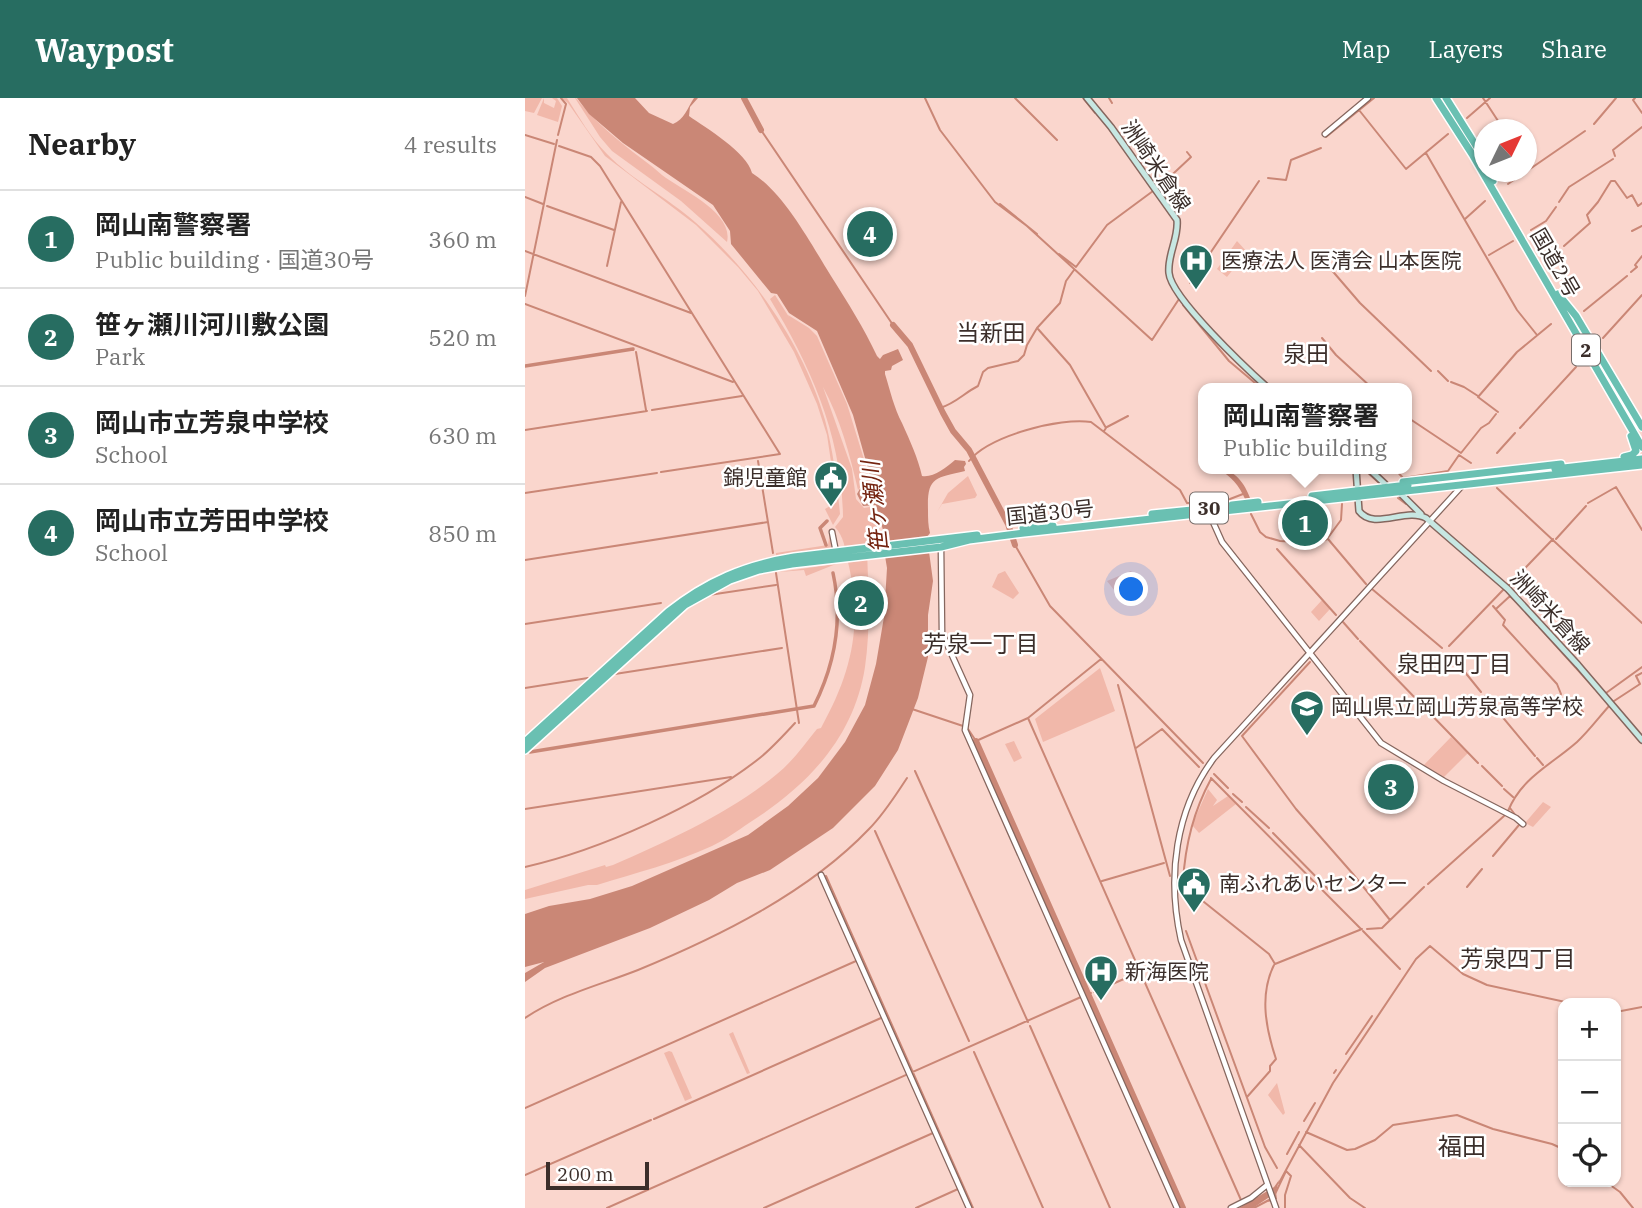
<!DOCTYPE html>
<meta charset="utf-8">
<style>
body{margin:0;font-family:"IBM Plex Serif","Noto Sans JP",serif;background:#f6f6f6;color:#222}
.controls{position:absolute;right:21px;bottom:21px;display:grid;overflow:hidden;border-radius:14px;box-shadow:0 2px 5px #0004}
.controls button{width:63px;height:63px;display:grid;place-items:center;padding:0;border:0;border-bottom:2px solid #e0e0e0;background:#fff;color:#222;font:35px sans-serif}
.compass{position:absolute;left:949px;top:21px;width:63px;height:63px;border-radius:50%;background:#fff;box-shadow:0 2px 5px #0004;rotate:47deg}
.scale{position:absolute;left:21px;bottom:18px;width:103px;box-sizing:border-box;padding-left:7px;border:4px solid #3b2e2a;border-top:0;font-size:19px;line-height:24px;white-space:nowrap;color:#3b2e2a;-webkit-text-stroke:5px #fff;paint-order:stroke}
.you{position:absolute;left:607px;top:492px;width:24px;height:24px;margin:-18px;border:5px solid #fff;border-radius:50%;background:#1a73e8;box-shadow:0 0 0 10px #1a73e833}
.badge{display:grid;place-items:center;width:46px;height:46px;border-radius:50%;background:#276d61;color:#fff;font-size:23px;font-weight:700}
.pin{position:absolute;translate:-50% -50%;border:4px solid #fff;box-shadow:0 2px 7px #0006}
.popup{position:absolute;left:673px;top:285px;width:214px;height:91px;box-sizing:border-box;display:grid;place-content:center;border-radius:14px;background:#fff;filter:drop-shadow(0 2px 5px #0005);font-size:23px;white-space:nowrap;color:#767676}
.popup b{font-size:26px;color:#222}
.popup::after{content:'';position:absolute;left:50%;top:100%;margin-left:-14px;border:14px solid transparent;border-top-color:#fff}
.list{margin:0;padding:0;list-style:none}
h2{display:flex;justify-content:space-between;align-items:center;height:91px;margin:0;padding:0 28px;font-size:30px}
h2 small{font-size:23px;font-weight:400;color:#767676}
.list li{display:grid;grid-template-columns:46px 1fr auto;gap:21px;align-items:center;box-sizing:border-box;height:98px;padding:0 28px;border-top:2px solid #e0e0e0}
.list b{display:block;font-size:26px;white-space:nowrap}
.list p{margin:0;font-size:23px;white-space:nowrap;color:#767676}
.list em{font-size:23px;font-style:normal;color:#767676}
.icon{flex:none;width:38px;height:38px;fill:none;stroke:currentColor;stroke-width:2;stroke-linecap:round;stroke-linejoin:round}
.map{position:relative;flex:none;width:1117px;height:1110px;overflow:hidden}
header{display:flex;align-items:center;gap:42px;box-sizing:border-box;height:98px;padding:0 35px;background:#276d61;color:#fff}
header strong{font-size:33px}
nav{display:flex;gap:38px;margin-inline-start:auto;font-size:24px}
main{display:flex}
aside{flex:1;background:#fff}
.map>svg:first-child{display:block}
.green{fill:#f1b8aa}
.water{fill:#ca8776}
.lines{fill:none;stroke-linecap:round;stroke-linejoin:round}
.stream{stroke:#ca8776;stroke-width:2}
.canal{stroke:#ca8776;stroke-width:3.5}
.river{stroke:#ca8776;stroke-width:6}
.tertiary-casing{stroke:#85665e;stroke-width:7}
.secondary-casing{stroke:#85665e;stroke-width:8}
.trunk-casing{stroke:#fff;stroke-width:10}
.tertiary{stroke:#fff;stroke-width:4.5}
.secondary{stroke:#c7e7e2;stroke-width:5}
.trunk{stroke:#6ac0b2;stroke-width:7}
.labels{text-anchor:middle;stroke-width:5;stroke-linejoin:round;paint-order:stroke}
.shield{fill:#fff;stroke:#766d6a;stroke-width:2}
.shield-label{font-size:19px;font-weight:bold;fill:#3b2e2a}
.street-label{font-size:21px;fill:#3b2e2a;stroke:#fff}
.poi-label{font-size:21px;fill:#3b2e2a;stroke:#fff;text-anchor:start}
.neighbourhood-label{font-size:23px;fill:#3b2e2a;stroke:#fff}
.water-label{font-size:23px;font-style:italic;fill:#742310;stroke:#fff}
.quarter-label{font-size:24px;fill:#3b2e2a;stroke:#fff}
</style>
<header>
<strong>Waypost</strong>
<nav><a>Map</a><a>Layers</a><a>Share</a></nav>
</header>
<main>
<aside>
<h2>Nearby<small>4 results</small></h2>
<ul class="list">
<li><span class="badge">1</span><div><b>岡山南警察署</b><p>Public building · 国道30号</p></div><em>360 m</em></li>
<li><span class="badge">2</span><div><b>笹ヶ瀬川河川敷公園</b><p>Park</p></div><em>520 m</em></li>
<li><span class="badge">3</span><div><b>岡山市立芳泉中学校</b><p>School</p></div><em>630 m</em></li>
<li><span class="badge">4</span><div><b>岡山市立芳田中学校</b><p>School</p></div><em>850 m</em></li>
</ul>
</aside>
<div class="map">
<svg width="1117" height="1110" viewBox="0 0 1117 1110">
<rect width="100%" height="100%" fill="#fad6cd"/>
<!-- green -->
<path class="green" d="M0 0H17L9 15 0 13Z
M19 0V5L29 10 31 3 27 0H32L37 8 33 24 12 17Z
M37 0H42C54 19 66 40 82 56 107 82 143 100 170 124 228 174 279 248 300 322 308 352 312 384 315 416L308 427 300 411 312 404 302 337 292 306 269 254 233 193 213 169 171 127 80 58 43 5Z
M50 0H51C65 18 81 32 98 46 111 57 125 66 137 77 156 92 209 114 202 144L156 103 87 53 75 39Z
M712 143 722 154 702 179 692 171Z
M250 197 264 219 263 217 284 230 292 238 322 306 346 384 339 385 333 392C325 357 315 320 298 289L327 371 331 401 339 410 351 408 356 440 344 444 342 449C343 489 346 527 340 569 329 640 282 688 224 725 212 733 200 742 187 748 150 765 111 775 72 787H63L0 801V792L80 767 81 769 88 767C145 742 205 715 252 676 268 663 279 647 292 631L296 630C327 574 338 527 323 464 320 450 319 439 310 429L318 419C317 338 286 269 245 201Z
M443 378 452 397 450 400 417 406 412 414 423 395Z
M305 434 307 450 251 458V455L303 447Z
M311 466 281 478 279 472 254 474Z
M480 473 494 495 488 501 467 489 473 476Z
M606 473 616 488 593 497 582 483Z
M797 502 805 511 794 523 786 514Z
M575 570 590 613 518 644 510 621Z
M926 639 943 655 918 680 897 669Z
M489 643 497 660 489 664 480 646Z
M683 691 692 702 688 708 703 698 711 706 674 735 667 727Z
M1018 704 1026 709 1008 729 1000 725Z
M208 934 225 975 222 976 204 936Z
M144 953 147 954 167 1000 160 1003 139 955Z
M752 985 760 1015 758 1017 743 997Z"/>
<!-- water -->
<path class="water" d="M52 0H110L124 15 148 26C159 22 163 9 169 0H173L165 9 164 18C181 30 222 54 227 75 259 95 286 146 306 178 323 205 339 230 352 258L355 261 358 257 373 251 378 262 367 268 366 272 360 273V276C365 292 369 310 377 325 385 343 393 360 397 378 408 380 421 370 430 362L440 363 441 366 439 369 440 373C410 380 402 379 403 412 403 420 403 428 405 435L402 439 408 483 403 517V559L393 600 373 652 350 688 308 730 245 772 212 785 184 802 125 830 20 870 0 884V875L19 864 0 869V816L24 808 65 801 107 788 223 737 263 708 293 680 320 644 340 607 351 566 359 519 362 470 357 440 358 432 351 407 338 408 332 396 337 387 347 385 328 317 292 233 264 215 252 196 246 195 206 146 205 133 188 107 98 45 64 16Z
M693 371C710 371 720 386 725 400L720 401C714 387 706 378 693 371Z
M754 1082 751 1094 752 1101 743 1104 746 1098 728 1110H714L749 1089Z"/>
<g class="lines">
<!-- stream -->
<path class="stream" d="M400 0 415 32 470 104 502 128 627 242 654 201
M490 0 532 42
M558 0 570 15
M584 0 587 5
M958 0 979 32
M1110 0 1108 2 1117 15
M834 12 881 71 923 36
M942 20 965 0
M1069 26 1091 0
M236 32 368 227
M0 37 29 46
M33 37 41 6 36 0
M801 39 849 0
M34 48 66 59 75 68 255 356 136 374
M901 55 992 212 1012 237
M1090 58 1088 52 1117 29
M1002 73 1060 33
M743 80 761 82 766 62 796 50
M983 86 1000 74
M633 90 666 59 662 54
M0 99 18 106
M1034 104 1044 89 1088 61
M475 106 512 136
M22 108 89 132
M940 121 960 103
M1006 132 1021 123 1031 109
M1107 133 1117 128
M1039 148 1065 125 1062 117 1073 104 1086 83H1090L1102 100 1107 97 1113 108 1117 105
M0 153 166 215
M534 156 551 169 582 127 628 93
M964 157 988 143
M798 162 835 205 906 273
M82 168 96 104
M1106 174 1112 169 1110 167 1117 158
M665 185 734 83
M0 198 32 42
M0 206 208 284
M658 207 704 263 736 290
M1059 213 1102 178
M513 231 545 267 581 330 579 333
M797 240 811 257 847 290
M1078 240 1117 197
M108 251V252
M111 254 121 312
M913 273 923 283
M926 284 939 289 953 298
M415 310C431 305 439 295 453 288L458 274 463 270 493 263 499 257 502 247 512 230 535 205 541 183 549 172
M127 312 217 298
M973 314 953 299 992 254 1026 226
M882 319 936 355 956 330 964 325 971 316
M582 329 603 318
M995 330 1051 269
M0 332 122 313
M972 355 990 335
M233 363 248 455
M444 363C464 338 535 319 566 324L655 392 662 405H676
M870 371 878 380 923 373 934 357 946 365
M841 373 853 384
M972 390 1117 525
M0 395 132 375
M873 400 881 406
M682 403 705 401 718 396
M1063 405 1091 389 1117 432
M726 416 735 434 741 439 755 443 794 445 802 441 816 422 817 406
M803 441 841 486
M1031 441 1061 408
M490 447 525 508 678 665
M752 451 811 517
M0 462 243 424
M251 475 274 625
M983 488 1028 441
M847 491 917 550
M184 497 251 487
M968 508 980 522 978 527 1032 586 1036 596 1033 602 1044 614 1053 608 1058 614
M972 510 985 498 998 511
M1001 515 1012 527
M818 524 833 541
M0 526 136 505
M1014 529 1070 591
M835 543 953 665
M924 548 978 492
M785 564 717 638 771 711 828 776
M939 573 956 594
M90 576 257 550
M593 587 645 778
M0 590 63 580
M1081 595 1117 569
M960 598 1010 658
M1089 603 1115 586 1111 578 1117 575
M387 611 438 628
M503 620 716 1102
M443 631 451 643 503 620 576 561
M611 650 637 631 674 669
M1012 660 1018 667
M957 668 977 688
M390 673 503 924
M689 676 703 690
M686 680 836 831
M979 691 988 699
M708 696 717 704
M721 709 744 730
M985 710 991 718
M0 711 206 679
M983 713C997 679 1026 667 1052 644 1064 633 1074 619 1085 607
M350 733 444 943
M748 735 803 791 828 776 865 822
M968 758 994 727
M0 769C75 752 176 707 236 659 248 649 259 637 270 625
M301 778 448 1110
M577 783 639 765
M658 784C660 747 668 714 686 681
M903 786 979 718
M659 788 744 856 750 866 837 831
M942 789 957 771
M842 831 857 830 899 789
M661 833 740 1049 752 1070
M838 833 875 871
M569 894 615 874
M563 896 566 895
M1091 914 1117 909
M0 920C34 897 75 887 113 872 193 839 283 795 344 731 359 716 370 698 382 680
M505 928 585 1110
M449 954 518 1110
M821 956 847 918
M809 975 811 972
M722 999 745 973V968L751 961C741 931 734 897 749 867
M0 1010 331 863
M129 1021 356 920
M779 1023 790 1005
M781 1034 822 1052 830 1051 850 1042 868 1027 932 1017 968 1031 1027 1046 1038 1051
M774 1047 825 1100 840 1110
M762 1056 774 1034
M0 1077 126 1022
M1081 1084 1095 1094 1108 1110
M754 1085 808 985 891 861 905 848 938 876 962 887 1045 905
M750 1096 761 1073
M82 1110 556 899
M239 1110 408 1035
M391 1110 433 1091
M729 1110 744 1102
M760 1110V1097L766 1078 761 1073"/>
<!-- canal -->
<path class="canal" d="M0 268 108 251
M301 447 295 430 302 423
M5 654 289 608C310 566 318 521 308 475"/>
<!-- river -->
<path class="river" d="M219 0 236 32
M368 227 385 247 418 315 428 333 444 352 483 426 490 447
M451 643 658 1110"/>
<!-- tertiary casing -->
<g class="tertiary-casing">
<path id="tertiary" d="M800 36 843 0
M684 415 697 444 856 645 919 683 991 720 998 726
M307 434 311 454
M416 449 417 535 445 597 440 632 652 1110
M296 777 444 1110
M706 1110 726 1100 742 1087
M751 1110 656 842C642 779 650 712 689 660L936 389"/>
</g>
<!-- secondary casing -->
<g class="secondary-casing">
<path id="secondary" d="M562 0 586 29 652 122C654 140 642 157 644 175 646 200 723 272 743 290
M831 371 834 413C849 433 881 409 901 420L983 491 1053 567 1117 642
M844 371 860 386
M876 396 896 416"/>
</g>
<!-- trunk casing -->
<g class="trunk-casing">
<path id="trunk" d="M911 0 947 56 1117 349
M921 0 960 62
M965 74 968 83
M1033 196 1051 218 1117 329
M1099 359 1107 357 1111 353 1106 338
M1030 371 1117 361
M878 384 1036 366
M787 398 883 387
M707 407 733 404
M627 416 667 412
M498 430 528 428
M0 644 143 514C182 483 220 467 269 459L452 437
M0 652 160 507 205 482 234 472 267 466 416 449 444 442 499 435 1117 367"/>
</g>
<!-- tertiary -->
<use href="#tertiary" class="tertiary"/>
<!-- secondary -->
<use href="#secondary" class="secondary"/>
<!-- trunk -->
<use href="#trunk" class="trunk"/>
</g>
<!-- icons -->
<defs>
<g id="hospital-pin" transform="scale(1.75)"><path d="M0 17L-7.5 6A9.5 9.5 0 1 1 7.5 6Z" fill="#276d61" stroke="#fff"/><path d="M-5-5h3v3.5h4V-5h3V5h-3V1.5h-4V5h-3Z" fill="#fff"/></g>
<g id="civic-pin" transform="scale(1.75)"><path d="M0 17L-7.5 6A9.5 9.5 0 1 1 7.5 6Z" fill="#276d61" stroke="#fff"/><path d="M-.6-6.5H3V-4.5H.6V-3L4-1V1h2V6H-6V1h2V-1L-.6-3ZM-1.2 2.5V6h2.4V2.5Z" fill="#fff"/></g>
<g id="school-pin" transform="scale(1.75)"><path d="M0 17L-7.5 6A9.5 9.5 0 1 1 7.5 6Z" fill="#276d61" stroke="#fff"/><path d="M0-5L7-2L0 1L-7-2ZM-4 1L0 2.5L4 1V4Q0 6-4 4Z" fill="#fff"/></g>
</defs>
<g fill-rule="evenodd">
<use href="#hospital-pin" x="671" y="163"/>
<use href="#civic-pin" x="306" y="380"/>
<use href="#school-pin" x="782" y="609"/>
<use href="#civic-pin" x="669" y="786"/>
<use href="#hospital-pin" x="576" y="874"/>
</g>
<g class="labels">
<!-- shield labels -->
<g class="shield">
<rect x="1047" y="236.5" width="28" height="31" rx="5"/>
<rect x="665" y="394.5" width="38" height="31" rx="5"/>
</g>
<g class="shield-label">
<text x="1061" y="259">2</text>
<text x="684" y="417">30</text>
</g>
<!-- street labels -->
<g class="street-label">
<text transform="translate(631 68) rotate(56)" y="7">洲崎米倉線</text>
<text transform="translate(1030 165) rotate(60)" y="7">国道2号</text>
<text transform="translate(525 415) rotate(-6)" y="7">国道30号</text>
<text transform="translate(1025 514) rotate(47)" y="7">洲崎米倉線</text>
</g>
<!-- poi labels -->
<g class="poi-label">
<text x="696" y="170">医療法人 医清会 山本医院</text>
<text x="282" y="387" text-anchor="end">錦児童館</text>
<text x="806" y="616">岡山県立岡山芳泉高等学校</text>
<text x="694" y="793">南ふれあいセンター</text>
<text x="600" y="881">新海医院</text>
</g>
<!-- neighbourhood labels -->
<g class="neighbourhood-label">
<text x="466" y="243">当新田</text>
<text x="781" y="264">泉田</text>
<text x="456" y="554">芳泉一丁目</text>
<text x="929" y="574">泉田四丁目</text>
<text x="993" y="869">芳泉四丁目</text>
</g>
<!-- water labels -->
<g class="water-label">
<text transform="translate(350 409) rotate(-96)" y="8">笹ヶ瀬川</text>
</g>
<!-- quarter labels -->
<g class="quarter-label">
<text x="937" y="1057">福田</text>
</g>
</g>
</svg>
<div class="controls">
<button>+</button>
<button>−</button>
<button><svg class="icon" aria-label="locate" viewBox="0 0 24 24"><circle cx="12" cy="12" r="6"/><path d="M12 2v4M12 18v4M2 12h4M18 12h4"/></svg></button>
</div>
<svg class="compass" viewBox="-18 -18 36 36"><path d="M0-13l5 13h-10z" fill="#e53935"/><path d="M0 13l5-13h-10z" fill="#767676"/></svg>
<div class="scale">200 m</div>
<div class="you"></div>
<div class="pin badge" style="left:780px;top:425px">1</div>
<div class="popup"><b>岡山南警察署</b>Public building</div>
<div class="pin badge" style="left:336px;top:505px">2</div>
<div class="pin badge" style="left:866px;top:689px">3</div>
<div class="pin badge" style="left:345px;top:136px">4</div>
</div>
</main>
